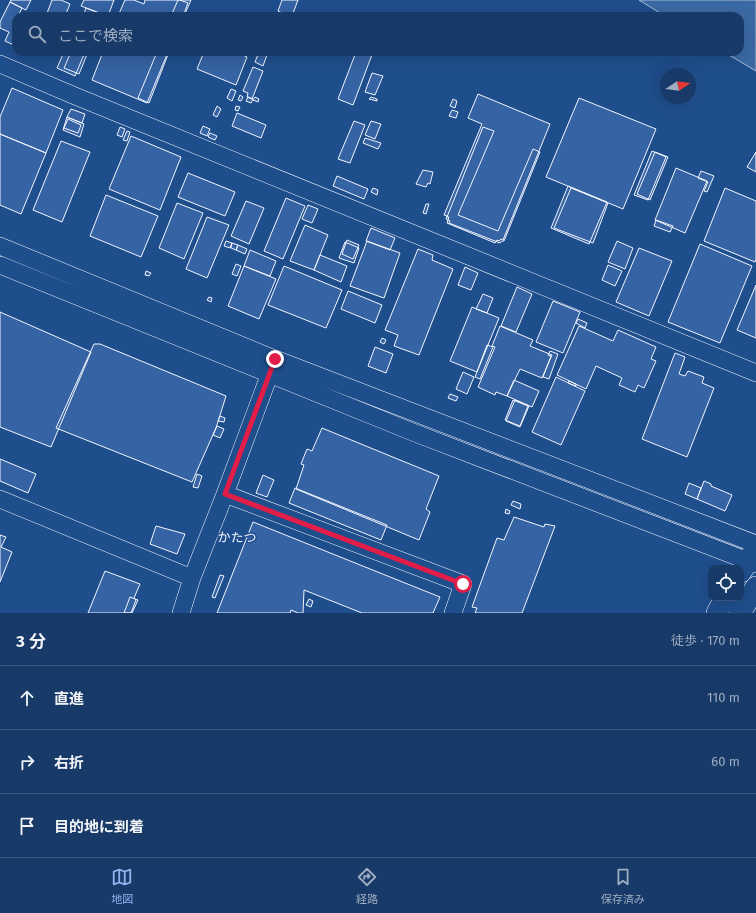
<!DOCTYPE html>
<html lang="ja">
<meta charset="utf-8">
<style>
body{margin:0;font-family:"Fira Sans","Noto Sans JP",sans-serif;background:#20416f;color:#f1f3f6}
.controls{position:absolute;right:12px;bottom:12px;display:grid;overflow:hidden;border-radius:8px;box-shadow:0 4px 16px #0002}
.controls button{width:36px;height:36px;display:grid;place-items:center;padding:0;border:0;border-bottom:1px solid #36547d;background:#173a69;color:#f1f3f6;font:20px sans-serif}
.compass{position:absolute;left:660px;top:68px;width:36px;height:36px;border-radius:50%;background:#173a69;box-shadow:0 4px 16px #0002;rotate:77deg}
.stop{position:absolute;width:12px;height:12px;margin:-9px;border:3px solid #e11d48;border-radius:50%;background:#fff}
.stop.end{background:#e11d48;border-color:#fff;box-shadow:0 1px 4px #0008}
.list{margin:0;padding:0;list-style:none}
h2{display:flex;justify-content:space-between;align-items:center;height:52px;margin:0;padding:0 16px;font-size:17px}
h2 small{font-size:13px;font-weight:400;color:#9eadc0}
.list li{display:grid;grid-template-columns:26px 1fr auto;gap:12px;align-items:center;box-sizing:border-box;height:64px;padding:0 16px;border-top:1px solid #36547d}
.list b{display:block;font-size:15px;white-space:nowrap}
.list em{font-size:13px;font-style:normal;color:#9eadc0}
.icon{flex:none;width:22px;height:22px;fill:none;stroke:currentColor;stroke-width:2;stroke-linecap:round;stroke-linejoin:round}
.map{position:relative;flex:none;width:756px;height:613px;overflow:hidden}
.search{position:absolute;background:#173a69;box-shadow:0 4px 16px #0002;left:12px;right:12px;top:12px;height:44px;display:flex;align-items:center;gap:10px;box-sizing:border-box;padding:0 14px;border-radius:12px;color:#9eadc0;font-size:15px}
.sheet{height:244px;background:#173a69}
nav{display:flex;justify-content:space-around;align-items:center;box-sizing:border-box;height:56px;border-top:1px solid #36547d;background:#173a69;font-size:11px;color:#9eadc0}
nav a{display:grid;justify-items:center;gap:2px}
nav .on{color:#95b2f1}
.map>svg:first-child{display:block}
.water{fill:#3b69a3;stroke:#a8bbd7}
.building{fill:#3563a3;stroke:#f2f6ff}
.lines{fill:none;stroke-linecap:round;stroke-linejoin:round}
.minor-casing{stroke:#f2f6ff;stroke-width:18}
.major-casing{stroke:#f2f6ff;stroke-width:22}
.minor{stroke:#1f4e8c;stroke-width:17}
.major{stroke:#1f4e8c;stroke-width:21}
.route{stroke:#e11d48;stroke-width:5}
.labels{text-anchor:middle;stroke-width:3;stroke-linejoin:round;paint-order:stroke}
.quarter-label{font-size:13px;fill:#f2f6ff;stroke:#1f4e8c}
</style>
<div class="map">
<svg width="756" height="613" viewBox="0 0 756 613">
<rect width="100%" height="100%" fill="#1f4e8c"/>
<!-- water -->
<path class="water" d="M639 0H756V71L724 52H740V16H665Z"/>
<!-- building -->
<path class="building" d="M11 0H31L26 10 10 2Z
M52 0H61L70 4 65 16H46Z
M84 0H114L108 16 81 6Z
M125 0H134L144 4 145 0H180L188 3 183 16H118Z
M178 0H191L184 16H171Z
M282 0H298L292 16H288L278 11Z
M10 2 22 8 18 16H16V46L5 41 9 32 0 28V22Z
M86 8 106 16H83Z
M64 52H85L75 76 57 68Z
M71 52H88L79 74 64 68Z
M103 52H168L147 103 92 80Z
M157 52H169L149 103 138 98Z
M204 52H236L247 57 236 85 197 69Z
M259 52H268L263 66 255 62Z
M356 52H373L353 105 338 99Z
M253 67 263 71 252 99 247 97 248 93 243 91Z
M372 73 383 76 375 95 365 92Z
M12 88 63 110 46 153 0 134V117Z
M231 89 236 91 232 101 227 98Z
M478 94 550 124 503 240 501 239 499 241 497 240 495 243 447 223 448 220 446 219 447 216 444 215 482 124 468 118Z
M240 95 243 97 241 101 238 100Z
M248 97 253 99 251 103 246 101Z
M255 97 259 99 258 102 253 100Z
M371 97 377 99V101L369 99Z
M579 98 656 129 623 209 546 177Z
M453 99 457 101 455 108 450 106Z
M217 106 221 109 217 117 213 115Z
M236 106 240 107 238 111 235 110Z
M71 109 85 114 82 123 67 117Z
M452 110 458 112 456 118 449 116Z
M237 113 266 125 261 138 232 126Z
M67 117 84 124 80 137 63 130Z
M68 119 81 125 78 133 64 128Z
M354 121 365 125 350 163 338 159Z
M371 121 381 124 375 139 365 135Z
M203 126 210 129 207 136 200 133Z
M120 127 125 129 122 137 117 135Z
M483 127 494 131 458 215 498 231 533 149 540 152 504 241H502L500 243 449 223 450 221 448 220 449 217H447Z
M127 131 130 132 127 141 123 140Z
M210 133 217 136 215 140 208 137Z
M0 134 46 153 21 214 0 205Z
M131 136 181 157 160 210 109 189Z
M365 138 381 143 378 149 363 143Z
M61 141 90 152 62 222 33 210Z
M652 151 666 157 648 200 634 195Z
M655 152 668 157 650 200 637 194Z
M756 152V172L747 167Z
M676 168 707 181 685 233 655 220Z
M423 170 433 172 430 184 428 183 426 187 416 184Z
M701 171 714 176 707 192 704 191 708 182 698 178Z
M188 173 235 192 225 216 178 197Z
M337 176 368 189 364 199 333 186Z
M568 186 607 202 589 244 551 228Z
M373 188 378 190 377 195 371 192Z
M571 188 608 203 593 243 554 228Z
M725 188 756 201V259L755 262 704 241Z
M106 195 158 216 141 257 90 236Z
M286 198 305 206 283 259 264 251Z
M246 201 264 208 249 244 231 236Z
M177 203 203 213 184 259 159 248Z
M426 204H429L426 214 423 213Z
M308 205 318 209 312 223 302 219Z
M207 217 229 225 207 278 186 269Z
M656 220 673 226 670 232 654 226Z
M305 225 328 235 314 270 290 261Z
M371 228 395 238 390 250 366 241Z
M347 240 359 245 353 259 342 254Z
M226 241 232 243 230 248 224 246Z
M367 241 400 253 384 298 350 286Z
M617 241 633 248 625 269 608 262Z
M345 242 359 248 354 263 339 258Z
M232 243 238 245 236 250 231 248Z
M700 244 752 266 720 343 668 322Z
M238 245 247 249 245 254 236 250Z
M639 248 672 261 649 316 616 302Z
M418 249 433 255 432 260 453 269 419 355 394 346 398 335 385 330Z
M250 250 276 261 270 276 244 266Z
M320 255 347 266 341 282 314 270Z
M236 264 241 266 237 276 232 274Z
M608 265 622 271 615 286 602 280Z
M244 266 276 279 259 319 228 306Z
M284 266 342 290 326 328 268 305Z
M465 267 478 273 471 290 458 285Z
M146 271 151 273 149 276 145 275Z
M756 285V338L737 330Z
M517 287 532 294 516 332 501 326Z
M348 291 382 305 375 323 341 309Z
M483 294 493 298 487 313 476 309Z
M209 297 212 298 211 302 207 300Z
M553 301 580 312 563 353 536 342Z
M472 307 499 318 477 372 450 361Z
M0 312 91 352 51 447 0 427Z
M578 319 587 323 585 328 576 323Z
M500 326 533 340 530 346 552 355 542 378 520 369 507 396 496 392 495 395 478 387 495 347 492 346Z
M579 326 613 341 618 330 656 347 651 359 656 361 644 388 638 385 635 392 619 385 622 378 596 366 586 389 557 375Z
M382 338 386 340 384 344 380 342Z
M94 344H100L226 396 216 428 192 482 56 428Z
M487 345 493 347 480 379 475 377Z
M375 347 393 354 386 373 368 366Z
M550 351 558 354 549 379 543 377 551 356 548 355Z
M675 353 685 357 679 374 685 376 688 371 704 377 702 383 714 388 687 457 642 439Z
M463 372 474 377 467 394 456 389Z
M556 377 585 391 561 445 532 432Z
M514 380 539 391 532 407 507 396Z
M569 381 576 384V386L568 383Z
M450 394 458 397 456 401 448 398Z
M513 400 528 406 520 426 505 420Z
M515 400 529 406 520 427 506 421Z
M220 416 225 418 224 422 218 421Z
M217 426 224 429 220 438 213 435Z
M322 428 439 476 426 509 430 512 419 540 296 489 304 465 301 464 307 449 312 451Z
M0 459 36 474 28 493 0 481Z
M197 474 202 476 198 488 193 487Z
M263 475 274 480 267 497 256 493Z
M704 481 711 484V486L732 495 725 511 697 499Z
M689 483 701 488 697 499 685 494Z
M295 488 387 525 381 540 289 503Z
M513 501 521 504 520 509 511 505Z
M506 509 510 511 509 514 505 513Z
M514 517 544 527 545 524 555 526 522 613H475L477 608 472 607 497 538 504 540Z
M253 522 440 597 433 613H362L304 590 303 613H298L291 610 290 613H217Z
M156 526 185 534 177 554 150 544Z
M0 535 6 537 1 547 12 552 0 582Z
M105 571 140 584 134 598 136 600 131 613H88Z
M220 575 224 576 215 598 212 597Z
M130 597 138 600 132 613H124Z
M309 599 313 601 311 607 306 605Z"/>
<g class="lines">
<!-- minor casing -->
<g class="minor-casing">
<path id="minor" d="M0 64 75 96 756 373
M0 246 275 359 756 544
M0 265 415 433 756 564
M225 494 463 584 453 613
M0 499 192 578
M181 613 192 578 225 494 273 365"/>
</g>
<!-- major casing -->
<g class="major-casing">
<path id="major" d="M741 572 756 548
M717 613 725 598
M740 613 756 587"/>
</g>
<!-- minor -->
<use href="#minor" class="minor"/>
<!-- major -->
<use href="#major" class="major"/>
</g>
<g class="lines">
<!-- route -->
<path class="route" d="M275 359 225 494 463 584"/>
</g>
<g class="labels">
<!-- quarter labels -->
<g class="quarter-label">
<text x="237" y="542">かたつ</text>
</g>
</g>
</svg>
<div class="controls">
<button><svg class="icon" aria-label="locate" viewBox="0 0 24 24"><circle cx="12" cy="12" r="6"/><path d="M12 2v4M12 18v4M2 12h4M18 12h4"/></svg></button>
</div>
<svg class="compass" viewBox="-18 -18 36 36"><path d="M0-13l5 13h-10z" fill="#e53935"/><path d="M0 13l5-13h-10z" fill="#9eadc0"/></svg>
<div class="stop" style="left:463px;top:584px"></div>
<div class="stop end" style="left:275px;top:359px"></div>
<div class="search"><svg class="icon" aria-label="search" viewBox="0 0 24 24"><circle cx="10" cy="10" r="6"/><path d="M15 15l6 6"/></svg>ここで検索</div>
</div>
<section class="sheet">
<h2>3 分<small>徒歩 · 170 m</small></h2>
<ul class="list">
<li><svg class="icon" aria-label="ahead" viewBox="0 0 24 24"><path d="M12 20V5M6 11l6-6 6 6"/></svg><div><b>直進</b></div><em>110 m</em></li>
<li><svg class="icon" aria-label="right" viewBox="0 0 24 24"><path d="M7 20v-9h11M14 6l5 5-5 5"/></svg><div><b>右折</b></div><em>60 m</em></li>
<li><svg class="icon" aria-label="arrive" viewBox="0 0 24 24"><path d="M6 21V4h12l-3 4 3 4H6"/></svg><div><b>目的地に到着</b></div></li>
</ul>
</section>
<nav>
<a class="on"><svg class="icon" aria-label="map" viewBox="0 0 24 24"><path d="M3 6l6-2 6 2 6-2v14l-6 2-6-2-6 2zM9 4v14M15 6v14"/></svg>地図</a>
<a><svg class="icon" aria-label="directions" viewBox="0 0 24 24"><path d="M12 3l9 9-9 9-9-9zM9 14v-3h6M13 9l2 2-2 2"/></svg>経路</a>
<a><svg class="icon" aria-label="saved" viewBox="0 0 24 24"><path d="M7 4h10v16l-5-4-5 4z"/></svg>保存済み</a>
</nav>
